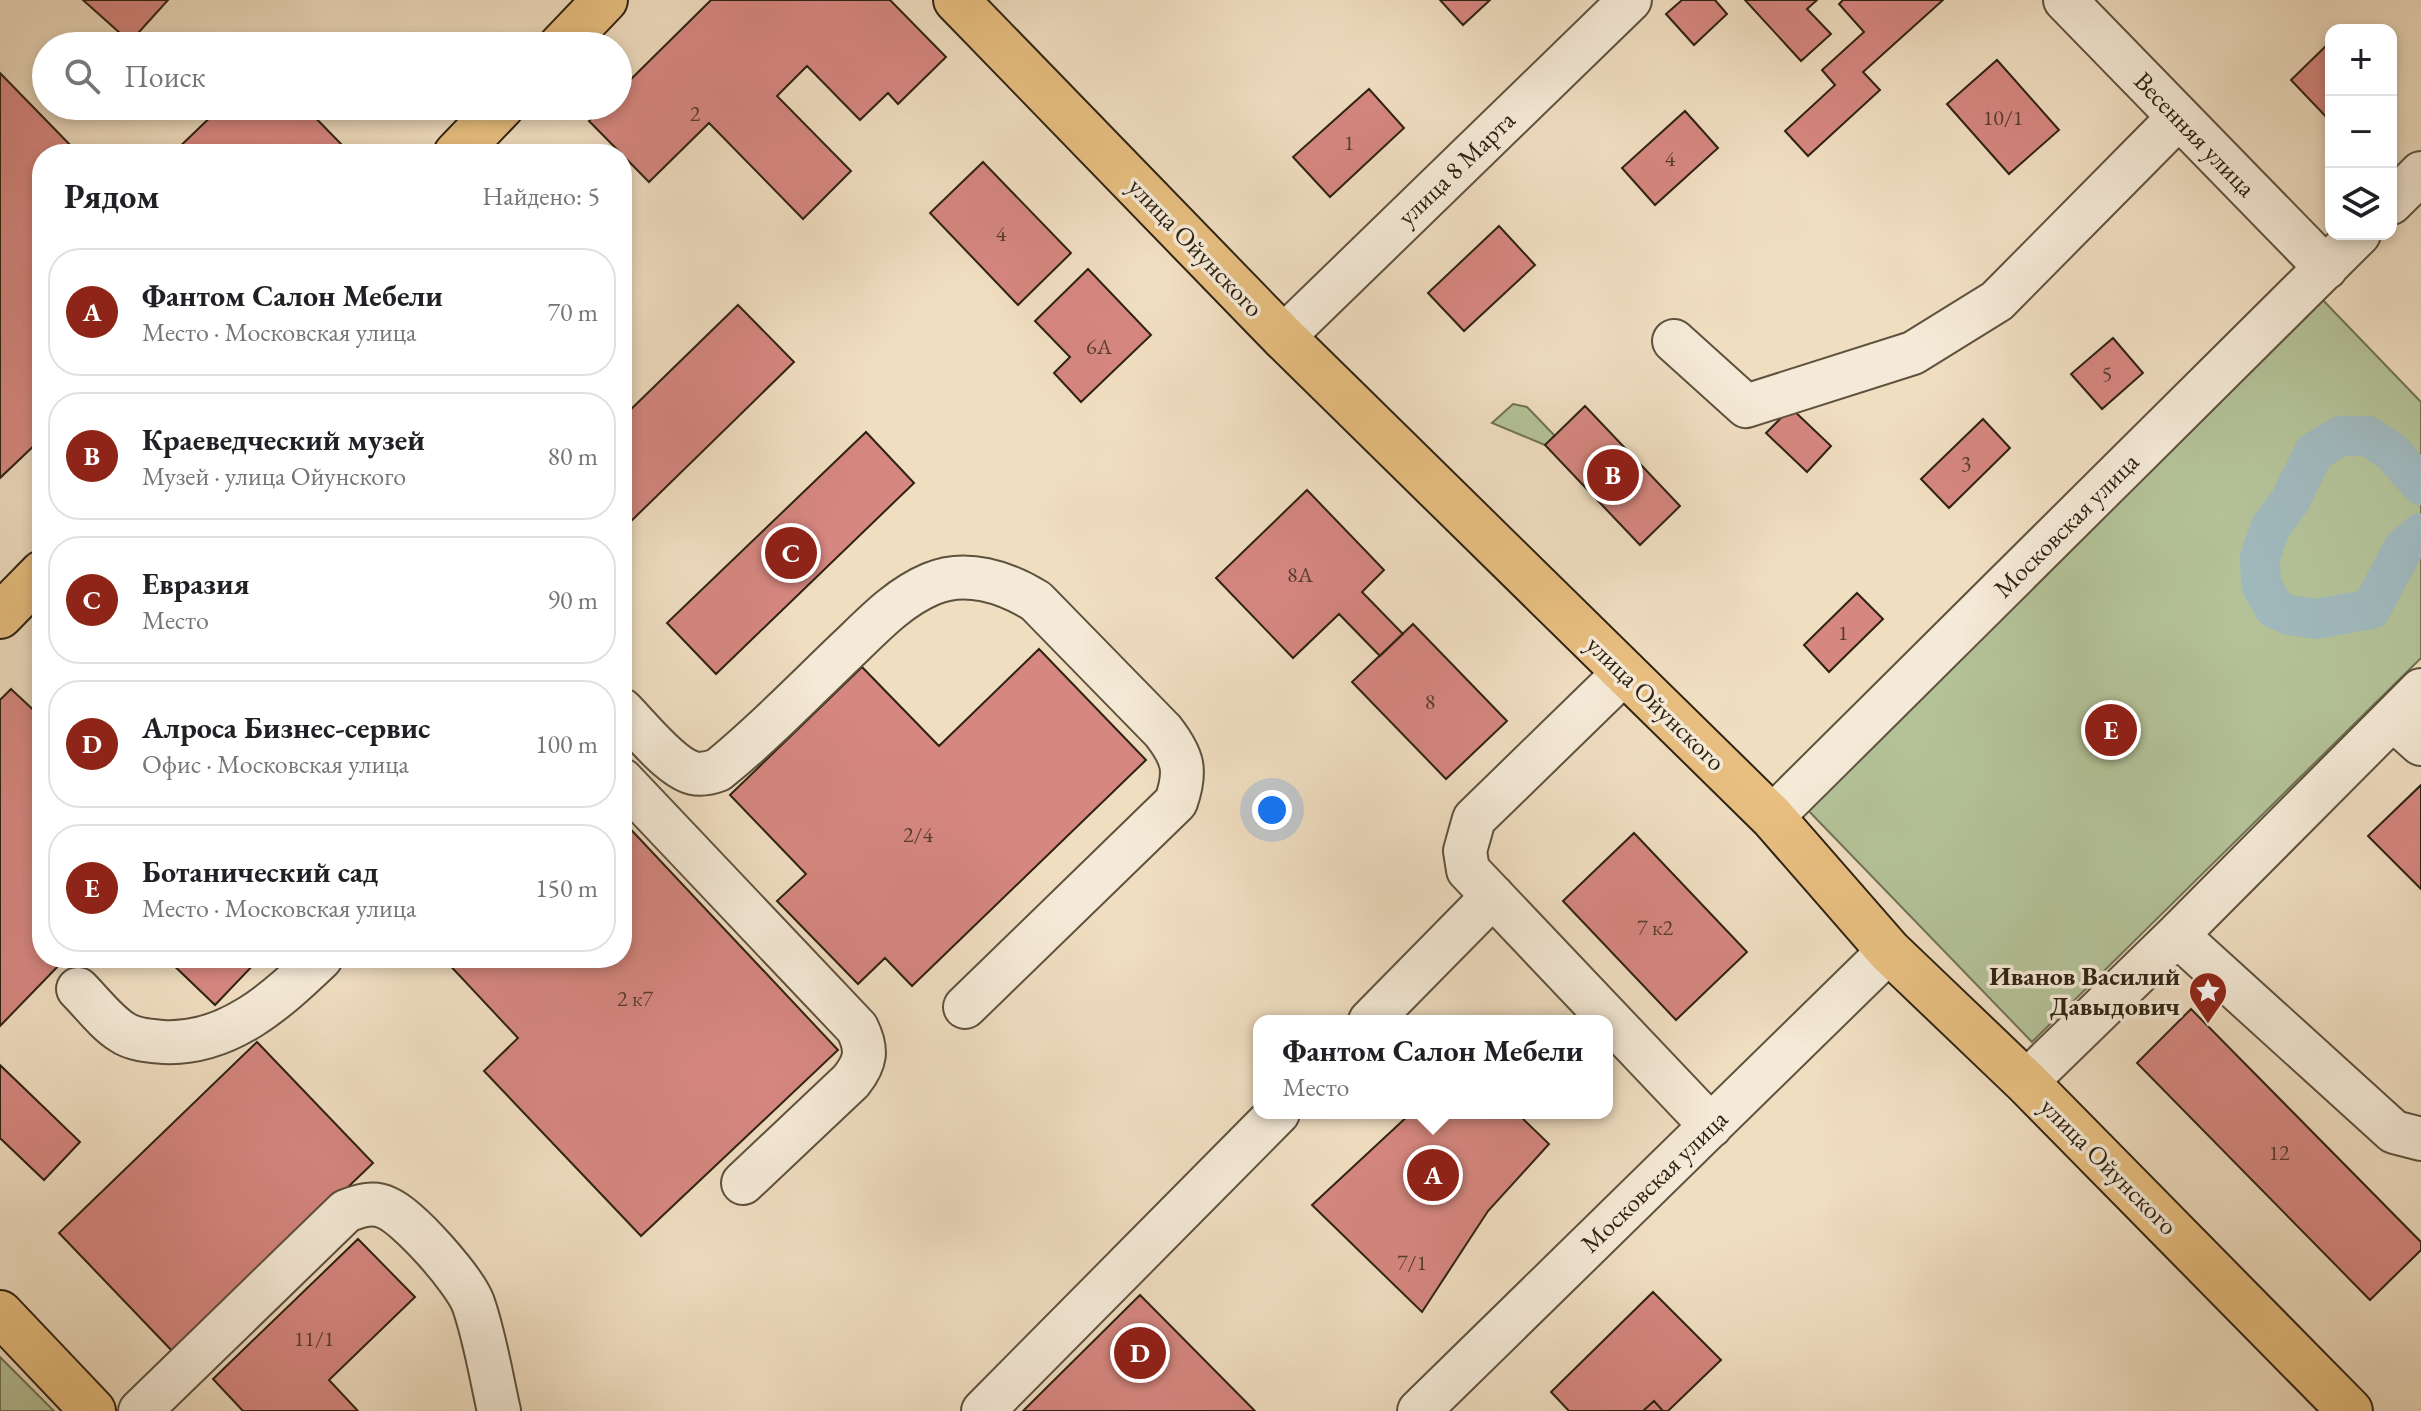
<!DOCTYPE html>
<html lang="ru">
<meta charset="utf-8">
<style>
body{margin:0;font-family:"EB Garamond",serif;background:#f6f6f6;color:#202124}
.controls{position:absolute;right:24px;top:24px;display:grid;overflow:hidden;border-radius:16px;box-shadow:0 4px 12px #0003}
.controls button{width:72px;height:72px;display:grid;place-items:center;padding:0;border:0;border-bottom:2px solid #e0e0e0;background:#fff;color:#202124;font:40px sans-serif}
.you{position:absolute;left:1272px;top:810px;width:28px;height:28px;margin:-20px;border:6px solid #fff;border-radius:50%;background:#1a73e8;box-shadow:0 0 0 12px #1a73e833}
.badge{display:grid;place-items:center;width:52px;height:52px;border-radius:50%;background:#8f2418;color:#fff;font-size:26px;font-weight:700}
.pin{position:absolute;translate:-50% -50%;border:4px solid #fff;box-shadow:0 2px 8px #0006}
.popup{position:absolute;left:1253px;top:1015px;width:360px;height:104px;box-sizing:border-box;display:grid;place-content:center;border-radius:16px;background:#fff;filter:drop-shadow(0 2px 6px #0005);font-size:26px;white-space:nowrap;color:#757577}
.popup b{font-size:30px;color:#202124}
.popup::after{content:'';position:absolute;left:50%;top:100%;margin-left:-16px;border:16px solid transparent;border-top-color:#fff}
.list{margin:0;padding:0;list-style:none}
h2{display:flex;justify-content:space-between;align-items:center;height:104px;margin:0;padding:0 32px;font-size:34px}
h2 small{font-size:26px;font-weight:400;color:#757577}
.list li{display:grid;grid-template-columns:52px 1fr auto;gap:24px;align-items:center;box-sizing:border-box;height:128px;margin:0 16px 16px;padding:0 16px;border:2px solid #e0e0e0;border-radius:32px}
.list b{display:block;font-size:30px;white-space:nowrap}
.list p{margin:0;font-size:26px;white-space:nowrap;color:#757577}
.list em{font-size:26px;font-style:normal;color:#757577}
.icon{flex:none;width:44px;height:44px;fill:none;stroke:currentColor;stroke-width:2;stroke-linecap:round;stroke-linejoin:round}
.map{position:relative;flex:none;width:2421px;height:1411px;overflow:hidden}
.search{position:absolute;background:#fff;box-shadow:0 4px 12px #0003;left:32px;top:32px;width:600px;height:88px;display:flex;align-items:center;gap:20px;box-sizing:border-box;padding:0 28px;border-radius:44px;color:#757577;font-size:30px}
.panel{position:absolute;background:#fff;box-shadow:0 4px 12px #0003;left:32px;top:144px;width:600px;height:824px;border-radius:32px}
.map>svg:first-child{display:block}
.green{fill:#b4c298;stroke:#717256;stroke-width:2}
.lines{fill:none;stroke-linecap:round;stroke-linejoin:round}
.canal{stroke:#a0b9bd;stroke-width:40}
.building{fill:#d68780;stroke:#2e2213;stroke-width:2}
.minor-casing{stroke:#5e513e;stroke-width:46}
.major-casing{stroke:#2e2213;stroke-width:48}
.minor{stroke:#f5ead7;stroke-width:42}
.major{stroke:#e8bf80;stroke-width:44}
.labels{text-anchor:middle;stroke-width:7;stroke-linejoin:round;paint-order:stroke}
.number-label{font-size:22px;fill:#583b2e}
.street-label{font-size:26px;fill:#2e2213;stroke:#f5ead7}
.poi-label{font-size:26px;font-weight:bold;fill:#2e2213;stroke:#f5ead7;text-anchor:end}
</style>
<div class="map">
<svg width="2421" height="1411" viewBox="0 0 2421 1411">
<rect width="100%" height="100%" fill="#f0dec1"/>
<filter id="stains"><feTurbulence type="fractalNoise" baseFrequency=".0025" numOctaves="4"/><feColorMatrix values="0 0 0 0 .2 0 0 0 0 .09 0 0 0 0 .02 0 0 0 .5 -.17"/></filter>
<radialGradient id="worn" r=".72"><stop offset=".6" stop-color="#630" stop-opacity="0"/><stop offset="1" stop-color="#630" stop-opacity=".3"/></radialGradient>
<!-- green -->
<path class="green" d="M2318 295 2421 402V658L2032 1042 1801 803Z
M1513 404 1527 407 1555 436 1545 445 1492 423Z
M0 1357 54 1411H0Z"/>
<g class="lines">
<!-- canal -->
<path class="canal" d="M2421 485 2392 452 2368 436H2340L2314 452 2290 501 2271 526 2260 557 2261 584 2274 608 2289 615 2316 619 2371 609 2404 547 2421 533"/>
</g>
<!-- building -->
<path class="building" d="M83 0H168L130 42Z
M711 0H890L946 57 898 104 888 93 860 120 807 66 777 96 851 171 803 219 709 123 649 182 589 121 604 106H618V92Z
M1440 0H1490L1463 25Z
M1682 0H1715L1727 14 1694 45 1666 14Z
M1745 0H1817L1807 9 1831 34 1801 61Z
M1843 0H1943L1863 72 1880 90 1808 156 1785 131 1835 85 1822 70 1864 32 1839 4Z
M2330 42 2331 43V122L2291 80Z
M2330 42 2331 43V122L2291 80Z
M1997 60 2059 130 2009 174 1947 104Z
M0 73 79 154H42V438L0 478Z
M1369 89 1404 128 1330 197 1293 157Z
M222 106H304L343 146 334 154H172Z
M1685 111 1718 148 1655 205 1622 168Z
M983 162 1071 253 1018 305 930 213Z
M1499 226 1535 265 1464 331 1428 293Z
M1088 269 1151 335 1081 402 1054 373 1070 357 1035 321Z
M738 305 794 362 622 530V418Z
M2113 338 2143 373 2102 409 2071 374Z
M1585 406 1680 506 1640 545 1545 445Z
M1791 408 1831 446 1807 472 1766 433Z
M1983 419 2010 448 1949 508 1921 479Z
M866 432 914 483 716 674 667 623Z
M1307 490 1384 570 1362 592 1403 634 1380 656 1339 614 1293 658 1216 578Z
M1857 593 1883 619 1829 672 1804 645Z
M1413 624 1507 721 1446 779 1352 682Z
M1039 649 1146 760 912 986 885 958 858 984 777 901 806 874 730 795 862 667 939 746Z
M11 689 42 718V958H66L0 1026V700Z
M2421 785V889L2368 836Z
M622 820 838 1050 641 1236 484 1071 518 1038 443 958H622Z
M1634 833 1747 952 1676 1020 1563 901Z
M166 958H260L215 1005Z
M2191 1009 2421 1242V1250L2370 1300 2137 1063Z
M257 1042 373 1163 175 1354 59 1233Z
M0 1065 80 1142 44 1180 0 1138Z
M1411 1113H1517L1549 1144 1488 1211 1422 1312 1312 1205Z
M358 1239 415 1297 329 1380 358 1411H243L213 1379Z
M1653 1292 1721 1360 1668 1411H1663L1654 1401 1643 1411H1569L1551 1392Z
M1140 1295 1255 1411H1023Z
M1654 1401 1663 1411H1643Z"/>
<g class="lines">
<!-- minor casing -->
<g class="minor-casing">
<path id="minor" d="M2065 0 2326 268
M2391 203 2421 173
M1283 337 1630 0
M1674 341 1746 406 1913 353 1997 301 2179 117
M1625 672 1474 819 1465 851 1468 870 1711 1126
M622 710C639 727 670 767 693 773 702 775 710 773 718 770 764 733 806 689 849 648 874 624 898 598 931 584 966 569 1005 582 1036 601L1163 731C1183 757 1187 770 1176 802L965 1007
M2393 719 2421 744
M622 780 857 1028C868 1050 866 1062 851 1081L743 1183
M1772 817 2359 234
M2177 935 2394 1132 2421 1139
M78 989C92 1003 106 1022 122 1032 133 1040 151 1041 164 1042 229 1045 277 1000 321 958
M1370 1021 1493 896
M2026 1082 2177 935 2421 690
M140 1411 346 1211C359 1206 373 1201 387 1208 410 1218 464 1280 473 1303 485 1337 491 1376 499 1411
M983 1411 1278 1113
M1419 1411 1889 951"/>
</g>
<!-- major casing -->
<g class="major-casing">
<path id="major" d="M956 0 1283 337 1772 817 1889 951 2026 1082 2350 1411
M561 46 605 0
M456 154 502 106
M0 616 42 573
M0 1313 93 1411"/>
</g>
<!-- minor -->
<use href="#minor" class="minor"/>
<!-- major -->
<use href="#major" class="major"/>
</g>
<!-- icons -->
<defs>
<g id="sight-pin" transform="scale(2)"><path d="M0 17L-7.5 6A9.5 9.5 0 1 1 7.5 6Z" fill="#8f2418" stroke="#f5ead7"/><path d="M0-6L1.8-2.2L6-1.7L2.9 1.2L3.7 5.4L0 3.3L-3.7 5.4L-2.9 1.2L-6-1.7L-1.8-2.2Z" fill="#fff"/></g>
</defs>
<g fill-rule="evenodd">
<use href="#sight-pin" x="2208" y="991"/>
</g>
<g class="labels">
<!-- number labels -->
<g class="number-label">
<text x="695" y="121">2</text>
<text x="2003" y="125">10/1</text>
<text x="1349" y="150">1</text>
<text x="1670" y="166">4</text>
<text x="1001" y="241">4</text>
<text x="1099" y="354">6А</text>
<text x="2107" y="381">5</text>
<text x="1966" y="471">3</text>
<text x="1300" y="582">8А</text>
<text x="1843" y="640">1</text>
<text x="1430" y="709">8</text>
<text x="918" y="842">2/4</text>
<text x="1655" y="935">7 к2</text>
<text x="635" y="1006">2 к7</text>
<text x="2279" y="1160">12</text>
<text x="1412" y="1270">7/1</text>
<text x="314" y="1346">11/1</text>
</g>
<!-- street labels -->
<g class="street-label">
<text transform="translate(2195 134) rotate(46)" y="9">Весенняя улица</text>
<text transform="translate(1456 168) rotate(-44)" y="9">улица 8 Марта</text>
<text transform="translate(1196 247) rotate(46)" y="9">улица Ойунского</text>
<text transform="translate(2066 525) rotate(-45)" y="9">Московская улица</text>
<text transform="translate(1656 703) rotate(44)" y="9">улица Ойунского</text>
<text transform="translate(2109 1166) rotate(45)" y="9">улица Ойунского</text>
<text transform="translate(1654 1181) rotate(-44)" y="9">Московская улица</text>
</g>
<!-- poi labels -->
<g class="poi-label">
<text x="2180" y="985">Иванов Василий<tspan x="2180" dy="30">Давыдович</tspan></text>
</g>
</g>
<rect width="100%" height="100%" filter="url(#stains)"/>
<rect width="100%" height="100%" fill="url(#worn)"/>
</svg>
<div class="controls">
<button>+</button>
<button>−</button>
<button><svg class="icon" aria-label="layers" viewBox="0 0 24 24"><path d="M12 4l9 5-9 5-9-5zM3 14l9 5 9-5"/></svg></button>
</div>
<div class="you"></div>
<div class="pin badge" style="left:1433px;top:1175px">A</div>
<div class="popup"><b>Фантом Салон Мебели</b>Место</div>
<div class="pin badge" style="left:1613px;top:475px">B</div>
<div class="pin badge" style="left:791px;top:553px">C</div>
<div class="pin badge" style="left:1140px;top:1353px">D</div>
<div class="pin badge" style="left:2111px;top:730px">E</div>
<div class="search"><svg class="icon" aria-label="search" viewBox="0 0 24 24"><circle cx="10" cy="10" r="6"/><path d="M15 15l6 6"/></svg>Поиск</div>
<section class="panel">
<h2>Рядом<small>Найдено: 5</small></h2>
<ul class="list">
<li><span class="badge">A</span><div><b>Фантом Салон Мебели</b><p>Место · Московская улица</p></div><em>70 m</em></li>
<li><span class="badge">B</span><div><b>Краеведческий музей</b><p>Музей · улица Ойунского</p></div><em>80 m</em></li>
<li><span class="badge">C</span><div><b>Евразия</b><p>Место</p></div><em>90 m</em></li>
<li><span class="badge">D</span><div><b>Алроса Бизнес-сервис</b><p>Офис · Московская улица</p></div><em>100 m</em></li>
<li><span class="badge">E</span><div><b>Ботанический сад</b><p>Место · Московская улица</p></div><em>150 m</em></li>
</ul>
</section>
</div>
